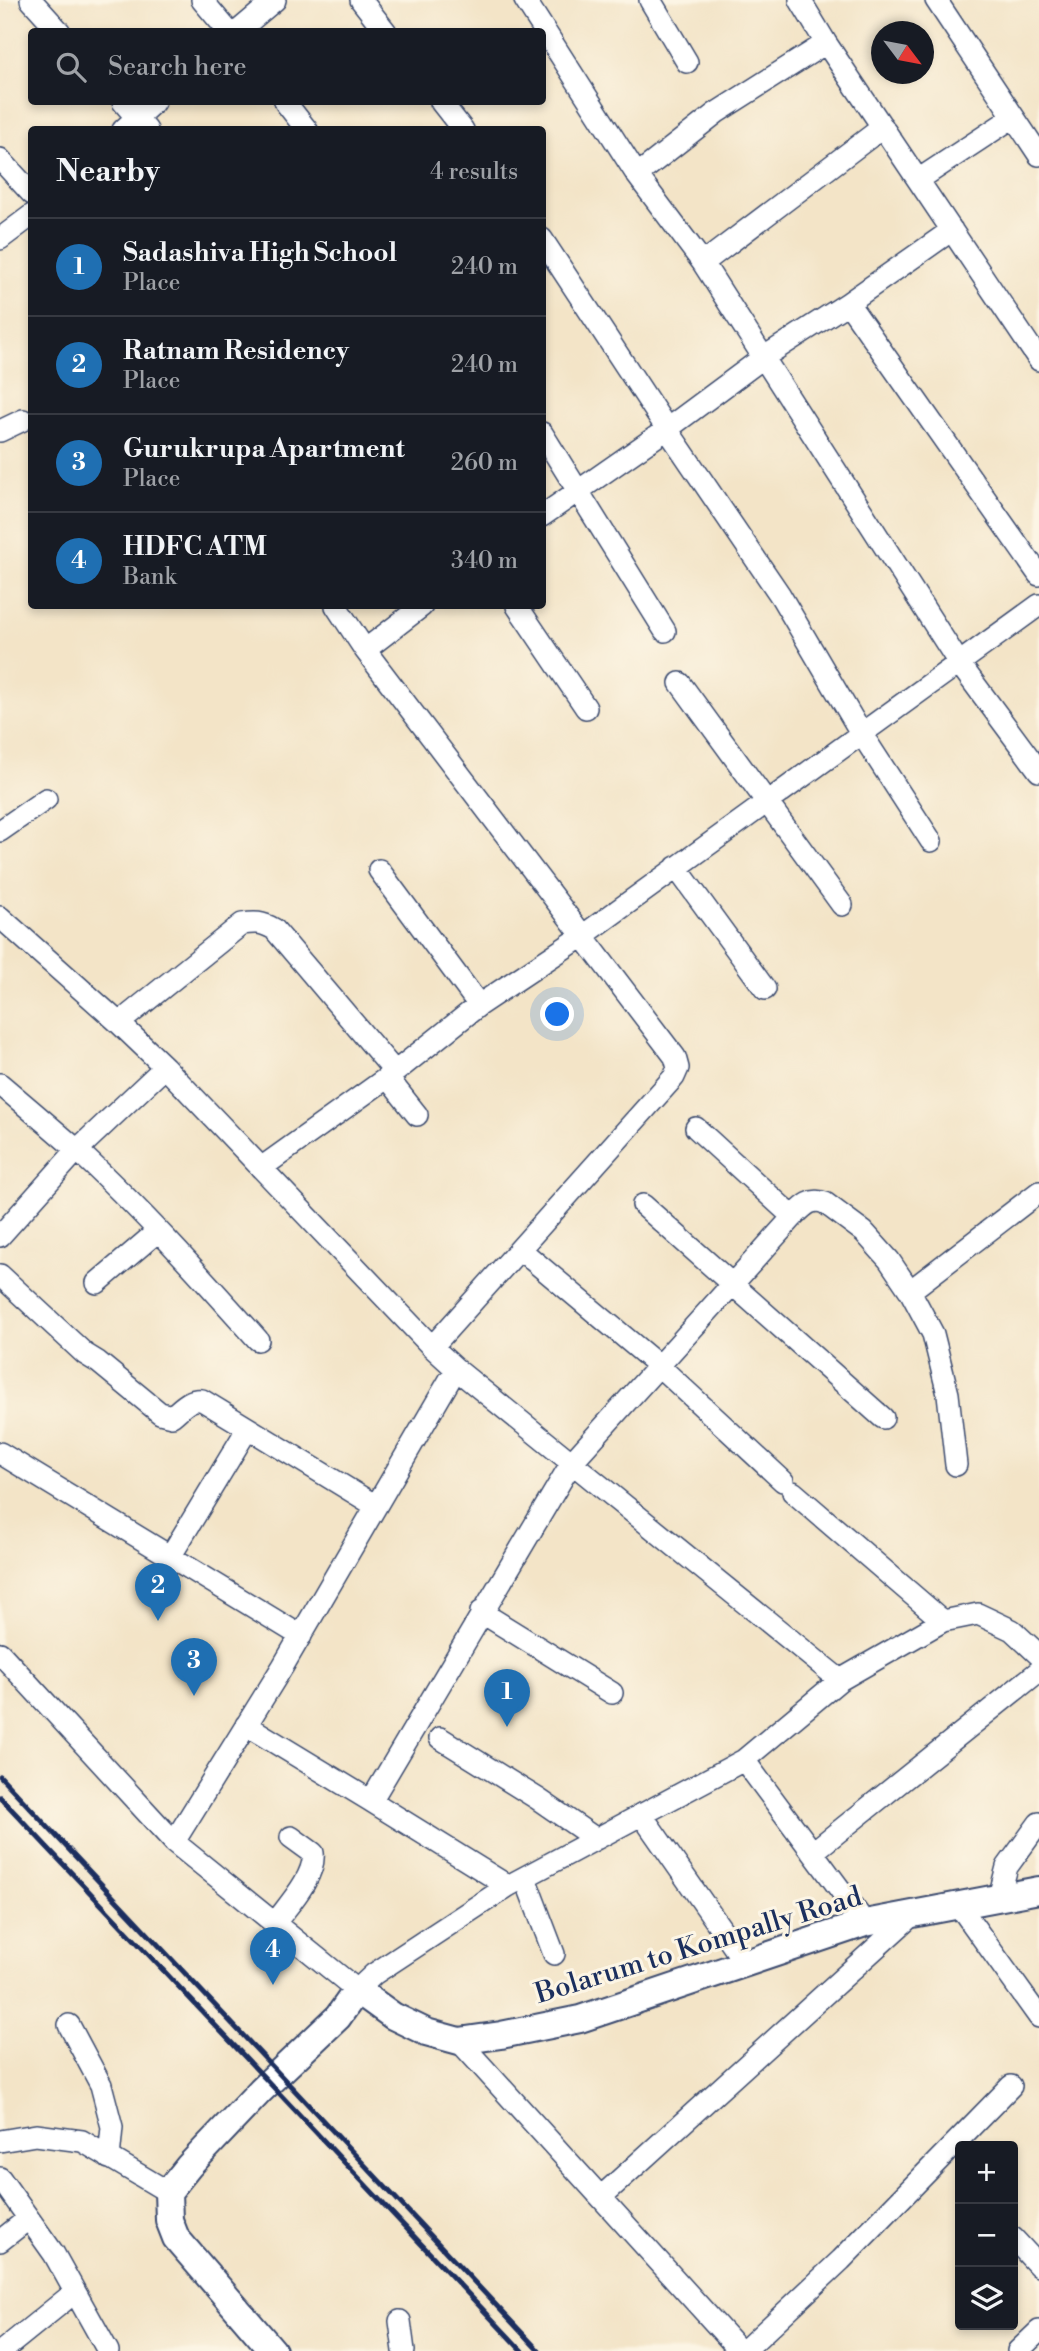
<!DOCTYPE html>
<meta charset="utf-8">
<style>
body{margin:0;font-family:"Libre Bodoni",serif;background:#242831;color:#f1f3f6}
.controls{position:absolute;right:21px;bottom:21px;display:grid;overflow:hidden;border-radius:7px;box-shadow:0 4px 10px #0003}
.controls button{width:63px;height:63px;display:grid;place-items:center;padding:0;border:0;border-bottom:2px solid #363941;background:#171b24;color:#f1f3f6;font:35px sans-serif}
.compass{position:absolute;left:871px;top:21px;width:63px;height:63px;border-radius:50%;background:#171b24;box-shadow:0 4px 10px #0003;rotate:122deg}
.you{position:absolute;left:558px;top:1015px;width:24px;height:24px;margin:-18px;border:5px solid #fff;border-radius:50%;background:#1a73e8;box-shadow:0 0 0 10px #1a73e833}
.badge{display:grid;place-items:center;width:46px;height:46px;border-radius:50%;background:#1f6fb2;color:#fff;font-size:23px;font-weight:700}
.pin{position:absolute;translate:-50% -58px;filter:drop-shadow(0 2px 4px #0008)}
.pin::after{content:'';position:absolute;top:37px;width:24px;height:21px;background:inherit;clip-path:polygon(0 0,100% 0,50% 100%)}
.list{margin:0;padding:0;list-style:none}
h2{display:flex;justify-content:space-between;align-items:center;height:91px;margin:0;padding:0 28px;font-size:30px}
h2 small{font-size:23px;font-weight:400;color:#9ea1a6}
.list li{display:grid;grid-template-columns:46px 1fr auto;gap:21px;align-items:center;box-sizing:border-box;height:98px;padding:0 28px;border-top:2px solid #363941}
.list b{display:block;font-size:26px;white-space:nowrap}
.list p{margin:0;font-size:23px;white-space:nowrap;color:#9ea1a6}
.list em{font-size:23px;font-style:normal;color:#9ea1a6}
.icon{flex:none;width:38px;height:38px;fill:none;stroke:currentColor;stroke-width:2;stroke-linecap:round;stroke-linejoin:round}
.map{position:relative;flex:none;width:1039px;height:2351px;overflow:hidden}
.search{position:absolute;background:#171b24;box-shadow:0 4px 10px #0003;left:28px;top:28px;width:518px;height:77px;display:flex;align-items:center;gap:18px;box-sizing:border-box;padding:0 24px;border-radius:7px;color:#9ea1a6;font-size:26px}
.panel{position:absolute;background:#171b24;box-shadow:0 4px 10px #0003;left:28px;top:126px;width:518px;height:483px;border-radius:7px}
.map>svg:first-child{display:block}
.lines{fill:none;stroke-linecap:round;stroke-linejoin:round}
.minor-casing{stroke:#3b4a6e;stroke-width:24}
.major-casing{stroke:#3b4a6e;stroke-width:30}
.minor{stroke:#fff;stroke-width:21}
.major{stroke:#fff;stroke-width:26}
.rail{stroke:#1b2f5e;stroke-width:5}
.labels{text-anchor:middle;stroke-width:6;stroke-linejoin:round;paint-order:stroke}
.street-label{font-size:28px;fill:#1b2f5e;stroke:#fcf5e5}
</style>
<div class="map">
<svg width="1039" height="2351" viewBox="0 0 1039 2351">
<rect width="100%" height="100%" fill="#fcf5e5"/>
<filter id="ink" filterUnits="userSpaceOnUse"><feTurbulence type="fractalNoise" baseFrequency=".0143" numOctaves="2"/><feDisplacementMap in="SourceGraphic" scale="14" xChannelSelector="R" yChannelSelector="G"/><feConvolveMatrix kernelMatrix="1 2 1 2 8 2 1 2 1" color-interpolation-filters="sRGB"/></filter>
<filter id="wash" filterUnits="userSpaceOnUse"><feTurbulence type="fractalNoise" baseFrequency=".00686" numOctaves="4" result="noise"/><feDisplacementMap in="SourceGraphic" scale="28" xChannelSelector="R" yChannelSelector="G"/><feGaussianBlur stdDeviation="1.57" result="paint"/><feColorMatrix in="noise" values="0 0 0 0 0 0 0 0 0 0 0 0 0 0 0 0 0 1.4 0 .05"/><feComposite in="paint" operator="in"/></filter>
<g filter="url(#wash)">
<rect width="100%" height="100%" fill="#f3e4c7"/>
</g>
<g filter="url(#ink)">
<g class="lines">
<!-- minor casing -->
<g class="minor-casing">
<path id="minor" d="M31 0 60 32
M202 0 229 32
M361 0 386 32
M525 0 637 175 703 263 959 663 1039 771
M650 0 687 62
M800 0 826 43 1039 360
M936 0 1039 155
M237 32 275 0
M123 102 147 130
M285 102 307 130
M441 102 463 130
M123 130 154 102
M0 159 32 194
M637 175 716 113 826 43
M918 180 1012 118
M0 239 32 215
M542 239 667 429 780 595 861 733 931 841
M703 263 883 127
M848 303 1039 575
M0 431 23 420
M542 433 665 631
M542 516 667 429 764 357 848 303 952 230
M336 606 365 650
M422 606 365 650 675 1057 678 1068 674 1077 432 1347
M517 606 586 708
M680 683 842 905
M0 831 46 799
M676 867 765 989
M379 870 479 1005
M0 917 119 1023 165 1067 432 1347 456 1369 840 1680
M119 1023 242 924C255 922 262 922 274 929L395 1072
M387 1077 417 1115
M0 1084C26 1106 52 1128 77 1150 141 1209 200 1275 258 1340
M696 1128 793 1217
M261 1168 395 1072 479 1005 581 937 1039 605
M643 1205 883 1418
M0 1236 77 1150 165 1067
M529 1257 659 1366 783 1481
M0 1275 85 1354 98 1362 160 1413 172 1416C181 1409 189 1398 202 1400L376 1506
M97 1283 158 1231
M910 1291 1039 1192
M0 1453 301 1636
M793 1492 943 1621
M170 1557 248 1428
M481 1612 612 1693
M0 1653 174 1842 357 1990 374 1974 508 1886 744 1760 840 1680 943 1621 978 1614 1012 1630 1039 1655
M246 1725 371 1801
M440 1738 538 1799 596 1839
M744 1760 865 1923
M641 1814 745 1963
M174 1842 283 1666 456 1369
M813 1852 1039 1671
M525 1878 554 1954
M508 1886 371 1801 572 1462 793 1217C803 1207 811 1197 825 1203L864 1232 889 1260 910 1291 933 1334 948 1394 956 1465
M999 1897 1007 1867 1039 1823
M958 1904 1039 2017
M275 1923C288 1905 316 1876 313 1853L291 1837
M69 2025 101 2085 112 2127 109 2158
M459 2041 740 2351
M0 2141 36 2135 82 2141 168 2192
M0 2178 54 2254 108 2351
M601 2197 911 1916
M1013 2238 1039 2266
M0 2241 28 2219
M400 2321 404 2351
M2 2351 75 2292
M744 2351 841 2260 1011 2086
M1018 2351 1039 2331"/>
</g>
<!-- major casing -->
<g class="major-casing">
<path id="major" d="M273 2351 176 2238 169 2220 168 2192 189 2166 261 2090 338 2017 357 1990 393 2016 426 2032 459 2041 501 2035 580 2019 865 1923 1039 1890"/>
</g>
<!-- minor -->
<use href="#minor" class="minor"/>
<!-- major -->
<use href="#major" class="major"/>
<!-- rail -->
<path class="rail" d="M0 1776 539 2351
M0 1797 522 2351"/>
</g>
</g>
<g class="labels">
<!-- street labels -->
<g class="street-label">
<text transform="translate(698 1944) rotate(-17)" y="10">Bolarum to Kompally Road</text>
</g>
</g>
</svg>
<div class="controls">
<button>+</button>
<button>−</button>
<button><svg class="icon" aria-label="layers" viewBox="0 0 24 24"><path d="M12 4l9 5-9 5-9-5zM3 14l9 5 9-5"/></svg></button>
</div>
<svg class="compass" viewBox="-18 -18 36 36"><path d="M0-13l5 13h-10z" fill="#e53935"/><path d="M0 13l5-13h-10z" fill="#9ea1a6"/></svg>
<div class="you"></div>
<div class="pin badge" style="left:507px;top:1727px">1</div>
<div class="pin badge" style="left:158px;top:1621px">2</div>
<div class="pin badge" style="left:194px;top:1696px">3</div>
<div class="pin badge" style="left:273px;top:1985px">4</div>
<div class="search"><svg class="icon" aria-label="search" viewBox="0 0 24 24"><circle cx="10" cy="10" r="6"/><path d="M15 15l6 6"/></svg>Search here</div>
<section class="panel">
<h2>Nearby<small>4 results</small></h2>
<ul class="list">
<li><span class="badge">1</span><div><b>Sadashiva High School</b><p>Place</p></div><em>240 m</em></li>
<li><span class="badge">2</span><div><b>Ratnam Residency</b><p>Place</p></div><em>240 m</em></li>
<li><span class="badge">3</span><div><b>Gurukrupa Apartment</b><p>Place</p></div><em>260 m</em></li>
<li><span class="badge">4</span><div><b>HDFC ATM</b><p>Bank</p></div><em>340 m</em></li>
</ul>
</section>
</div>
